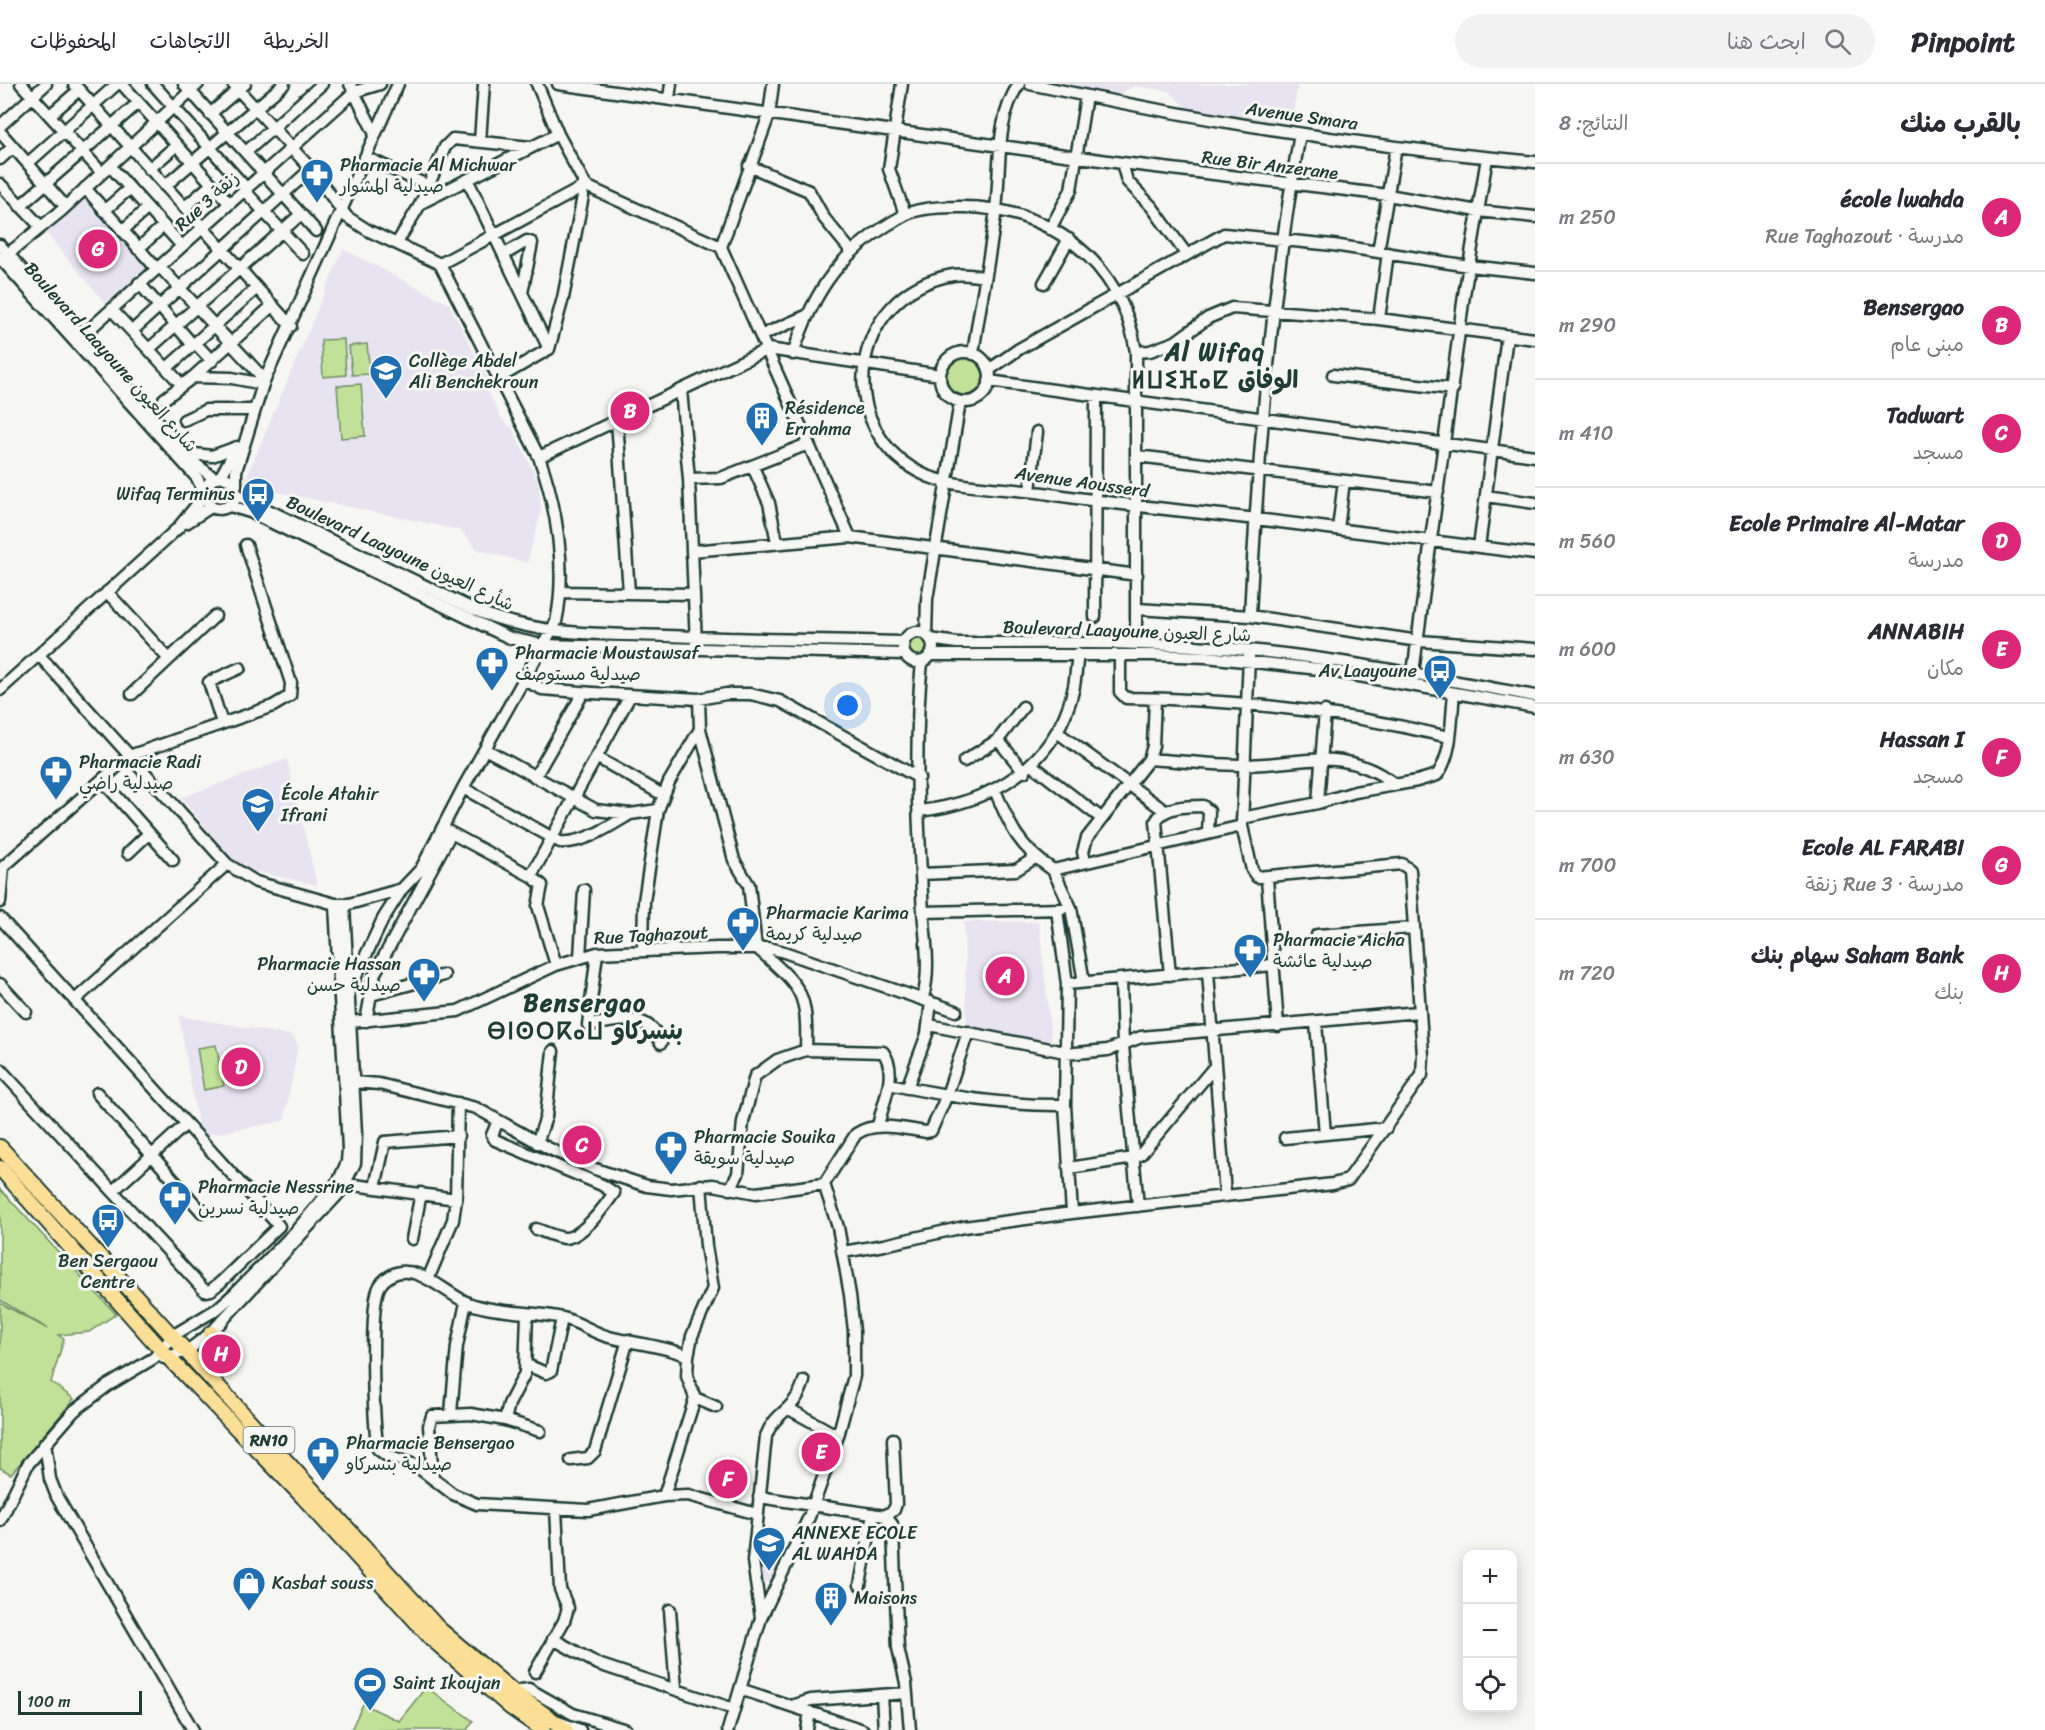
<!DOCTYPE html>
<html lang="ar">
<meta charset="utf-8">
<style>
body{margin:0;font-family:Sriracha,"Playpen Sans Arabic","Noto Sans Tifinagh",sans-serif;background:#f2f2f3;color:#2b2b33;direction:rtl}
.controls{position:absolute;right:18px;bottom:18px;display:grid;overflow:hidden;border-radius:12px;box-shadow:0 3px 15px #0003}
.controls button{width:54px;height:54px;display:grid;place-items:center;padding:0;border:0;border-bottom:2px solid #e1e1e2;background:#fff;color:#2b2b33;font:30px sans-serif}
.scale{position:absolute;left:18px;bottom:15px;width:124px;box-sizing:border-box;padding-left:6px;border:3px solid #1f3d34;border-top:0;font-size:16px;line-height:21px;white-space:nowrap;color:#1f3d34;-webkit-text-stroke:4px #f6f6f2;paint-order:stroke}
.you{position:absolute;left:848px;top:622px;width:21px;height:21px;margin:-15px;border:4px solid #fff;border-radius:50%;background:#1a73e8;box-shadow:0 0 0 9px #1a73e833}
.badge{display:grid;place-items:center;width:39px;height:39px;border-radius:50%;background:#db2777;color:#fff;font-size:20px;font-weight:700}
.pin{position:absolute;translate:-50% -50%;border:3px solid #fff;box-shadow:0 2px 6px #0006}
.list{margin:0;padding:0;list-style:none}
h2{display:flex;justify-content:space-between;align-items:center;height:78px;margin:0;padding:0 24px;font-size:26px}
h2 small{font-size:20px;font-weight:400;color:#7c7c81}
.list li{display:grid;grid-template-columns:39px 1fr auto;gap:18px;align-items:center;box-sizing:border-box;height:108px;padding:0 24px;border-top:2px solid #e1e1e2}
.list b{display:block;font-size:22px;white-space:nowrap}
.list p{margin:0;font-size:20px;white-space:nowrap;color:#7c7c81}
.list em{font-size:20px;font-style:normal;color:#7c7c81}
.icon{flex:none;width:33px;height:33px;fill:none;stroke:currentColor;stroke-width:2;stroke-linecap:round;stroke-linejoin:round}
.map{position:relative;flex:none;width:1535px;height:1646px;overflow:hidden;direction:ltr}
header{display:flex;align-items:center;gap:36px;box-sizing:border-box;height:84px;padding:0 30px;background:#fff;border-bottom:2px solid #e1e1e2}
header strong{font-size:28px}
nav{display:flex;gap:33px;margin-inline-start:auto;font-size:21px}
.search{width:420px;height:54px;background:#f2f2f3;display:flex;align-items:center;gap:15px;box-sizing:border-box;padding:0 21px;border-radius:33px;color:#7c7c81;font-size:22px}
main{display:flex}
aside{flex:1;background:#fff}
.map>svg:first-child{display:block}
.built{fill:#e7e3f0}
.green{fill:#c1e098;stroke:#708e66;stroke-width:1.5}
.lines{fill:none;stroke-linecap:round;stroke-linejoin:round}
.minor-casing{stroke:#1f3d34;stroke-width:15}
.major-casing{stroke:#1f3d34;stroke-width:18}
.minor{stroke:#f6f6f2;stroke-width:10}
.major{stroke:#fbdf96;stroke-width:14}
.labels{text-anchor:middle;stroke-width:6;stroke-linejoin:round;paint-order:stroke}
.shield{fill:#f6f6f2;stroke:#60746d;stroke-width:1.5}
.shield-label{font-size:16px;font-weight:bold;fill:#1f3d34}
.street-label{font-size:18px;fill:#1f3d34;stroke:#f6f6f2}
.poi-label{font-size:18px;fill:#1f3d34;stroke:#f6f6f2;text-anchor:start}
.district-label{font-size:24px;font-weight:bold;letter-spacing:1.5px;fill:#1f3d34;stroke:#f6f6f2}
</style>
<header>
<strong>Pinpoint</strong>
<div class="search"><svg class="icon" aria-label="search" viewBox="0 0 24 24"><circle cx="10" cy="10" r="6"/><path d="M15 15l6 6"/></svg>ابحث هنا</div>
<nav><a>الخريطة</a><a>الاتجاهات</a><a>المحفوظات</a></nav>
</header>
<main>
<aside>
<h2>بالقرب منك<small>النتائج: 8</small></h2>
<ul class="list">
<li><span class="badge">A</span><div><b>école lwahda</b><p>مدرسة · Rue Taghazout</p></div><em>250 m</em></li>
<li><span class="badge">B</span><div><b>Bensergao</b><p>مبنى عام</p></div><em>290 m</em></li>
<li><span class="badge">C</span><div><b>Tadwart</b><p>مسجد</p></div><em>410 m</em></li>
<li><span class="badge">D</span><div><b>Ecole Primaire Al-Matar</b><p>مدرسة</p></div><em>560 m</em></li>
<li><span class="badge">E</span><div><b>ANNABIH</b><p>مكان</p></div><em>600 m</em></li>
<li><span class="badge">F</span><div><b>Hassan I</b><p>مسجد</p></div><em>630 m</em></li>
<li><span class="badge">G</span><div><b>Ecole AL FARABI</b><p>مدرسة · Rue 3 زنقة</p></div><em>700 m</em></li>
<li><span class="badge">H</span><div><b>Saham Bank سهام بنك</b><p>بنك</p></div><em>720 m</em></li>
</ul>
</aside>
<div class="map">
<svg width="1535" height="1646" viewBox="0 0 1535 1646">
<rect width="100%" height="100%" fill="#f6f6f2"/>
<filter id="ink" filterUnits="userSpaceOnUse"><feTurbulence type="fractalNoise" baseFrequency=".0167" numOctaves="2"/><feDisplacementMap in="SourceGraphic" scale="12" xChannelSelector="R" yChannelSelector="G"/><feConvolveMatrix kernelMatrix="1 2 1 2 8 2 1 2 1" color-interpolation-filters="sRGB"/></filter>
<g filter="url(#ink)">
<!-- built -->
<path class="built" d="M1054 0H1298L1291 39 1188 25 1169 7 1134 2 1120 10Z
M89 112 150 181 106 220 46 149Z
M343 165 449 220 488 296 484 299 501 334 508 342H511L539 399 541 428 527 479 477 465 460 446 249 402 245 397Z
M287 675 317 801 240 784 181 714Z
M964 838H1039L1052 961 967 946Z
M179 932 289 951 294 954 298 961 284 1037 200 1052Z
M765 1462 787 1468 775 1497 761 1499 756 1479Z"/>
<!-- green -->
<path class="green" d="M344 255 346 291 323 293 321 256Z
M367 260 370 290 352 291 349 262Z
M943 293a20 20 0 1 1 40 0a20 20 0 1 1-40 0Z
M361 300 365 352 341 354 337 302Z
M905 563a12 12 0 1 1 24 0a12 12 0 1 1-24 0Z
M216 961 224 1002 204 1006 197 964Z
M0 1105 116 1230 89 1248 58 1251 64 1255 51 1298 74 1315 11 1390 0 1384V1219L48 1245 0 1216Z
M426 1603 473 1637 467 1646H351L363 1620 399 1637Z"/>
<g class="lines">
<!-- minor casing -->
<g class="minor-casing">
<path id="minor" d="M21 0 102 89
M74 0 291 242
M122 0 229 119
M153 0 246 104
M184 0 316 147
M350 0 375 50
M537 0 558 50 586 102 721 163 850 453
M558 0 1122 79 1388 111 1478 127 1535 133
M902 0 889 85 905 130
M1030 0C1197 36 1365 63 1535 78
M669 14 671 0
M210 30 245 0
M50 31 79 6
M0 42 46 0
M0 48 65 122
M480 57 484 0
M246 68 322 0
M365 73 429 102
M0 75 13 63
M28 79 117 0
M1122 79 1127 97 1152 123 1187 171
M110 82 182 162
M749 82 809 107 824 134 851 167
M149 85 177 61
M468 97 522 209 532 159 527 157 505 170
M0 100 41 143
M165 102 284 0
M85 104 156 184
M244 106 303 170
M421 119 445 63 453 55 531 63
M20 122 138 19
M185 123 212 100
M104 127 130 104
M1050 145 1071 106 1086 12
M122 147 148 124
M397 159 421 119 558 50
M0 161 197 381 214 394
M721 163 769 31 773 0
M138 165 163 142
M1378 168 1396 63
M8 170 61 127 198 0
M0 174 197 394 211 423C223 428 232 423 237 411L232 397 221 392 211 396 204 407
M440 180 585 102
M159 182 265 296
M985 193C975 192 963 189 953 191 848 209 830 349 927 392 959 405 1015 404 1050 410 1118 421 1187 427 1256 435 1349 446 1442 458 1535 470
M139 199 193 261
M1044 199 1069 155
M522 209 549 265
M112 226 182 301
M1379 235 1388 169
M132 247 311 85
M762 251 806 232
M82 252 354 8 380 0
M195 259 212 277
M149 265 300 131
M1136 268 1150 267 1175 258 1208 234 1232 224 1379 235 1535 255
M940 293a25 25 0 1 1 50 0a25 25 0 1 1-50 0Z
M793 270C814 205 842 165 903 132 916 124 941 123 956 123 1047 120 1123 178 1136 268V559
M973 270C980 221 990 173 996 125 1001 84 995 35 1019 0
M167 284 257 204
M989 286 1019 265 1224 150 1333 161 1469 182 1535 189
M1333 291 1453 305
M193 293 273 221
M499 294 549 265 563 214 583 112 581 104
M989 297 1535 372
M681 306 689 395 696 560
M164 315 193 293 232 294 263 300
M184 336 206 326H255
M617 336 629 509
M186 369 212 372 237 363
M1137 372 1438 408
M539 373 768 265 940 291
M753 383 769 419 777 458
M221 392 236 365
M689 395 721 394 808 360
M236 402V387L263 300 398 0
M1030 407 1037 348
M237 411 475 526C535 552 601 550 665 552 744 555 824 556 904 558
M1486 412 1535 419
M230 422 250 428 497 548 510 554 542 561 904 570
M186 439 211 423
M1338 445 1344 397
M1479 463 1507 252
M692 467 850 453 1137 491
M107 508 169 575
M560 508 693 510
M1137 525 1250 532 1419 557 1535 565
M1250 532C1258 370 1271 210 1300 50
M1095 533 1096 314
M903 563a15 15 0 1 1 30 0a15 15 0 1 1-30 0Z
M926 551 927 515 960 318
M930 555 957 559C1054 559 1151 557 1248 566 1344 575 1440 595 1535 612
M39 571 227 780 256 798 335 820H349L402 805 421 785 463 704 556 538C567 487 557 422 539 373L440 180 369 147 347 133 311 85 233 0
M930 571H1152L1206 573 1319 585 1535 623
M1120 571V608L1126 614C1238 615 1340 627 1449 653
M922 578C914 654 918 733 922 810 923 846 932 879 923 914
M524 596 542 605 593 609 699 615 726 610H750L780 617 919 694
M1412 596 1464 211 1487 74
M0 606 178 444 204 412
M132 610 215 532
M222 639 209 598 240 584
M700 645 734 776 749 801 756 863C800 903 808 905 806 966
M1057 648 1165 727
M998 656 1024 688
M485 665 596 726 630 730 658 726
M596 673 663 711
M1149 675C1181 677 1213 681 1245 681 1304 680 1342 661 1395 700
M964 677 998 656 1023 623
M1032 681 1101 734
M535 693 583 609
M103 697 173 776
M463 704 560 758C584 760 610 742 630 730
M995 706C1010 743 1019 763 1053 786
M1318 719 1325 627
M919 727C991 719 1055 681 1073 607 1076 595 1076 582 1078 570
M1242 734 1318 719 1355 708 1417 697 1437 691C1453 670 1451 634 1454 609
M442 744 531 792 630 612
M128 769 148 750
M1085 777 1083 768 1087 754 1149 675 1153 662 1155 615
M921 790 1016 786 1035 774
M531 792 542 801 538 822 556 881
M1267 794 1278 942
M0 818 3 783 129 672 273 622 290 612 291 599 246 461
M1057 826 1067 900 1065 1021 1072 1129 1333 1100 1348 1096 1422 991 1423 971 1410 786 1402 780 1257 793 1252 786 1242 742
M923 828 1062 825
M0 834 279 1142 221 1198 211 1206 205 1207 0 985
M1317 851 1413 844
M643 866 644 817 658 726 669 698 700 645 699 615
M597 869 588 941C617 938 648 925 661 959
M580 873 584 806
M1208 888 1225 1110
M1170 891 1156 737C1164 722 1187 722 1203 722L1209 727 1208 749
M1121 896 1123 962 1138 1122
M1084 898 1071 824 1053 786 1242 742 1249 572
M0 900 26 928
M1067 900 1273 881
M350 905 383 835 402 805
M371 911 444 891
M75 916 227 780
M366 937 375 889 451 749
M350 938 458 927 556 881 597 869 717 864H769L784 868 956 927
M1316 939 1325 1050
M929 941 1065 968
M1065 970 1108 966 1141 953 1418 928
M353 998 379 1000 476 1024 548 1064 592 1084 647 1102 671 1105 713 1101 756 1109 824 1100 856 1050C875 1036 904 1045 926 1048L931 1047 947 1011 968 948
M889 1000C947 1012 1006 1022 1065 1021
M907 1004 927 950 931 918
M97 1009 202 1128
M498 1037 492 1051 495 1056 602 1101 614 1109C605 1122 581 1155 564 1154 555 1153 545 1148 536 1145
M1285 1054 1386 1044
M537 1059 546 1033 553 967
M1069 1084 1134 1074 1141 1070 1215 982
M347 1100 456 1115
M701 1101 706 1162 713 1204 692 1252 688 1272 687 1292 695 1314 716 1323
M375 1103 385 1058 458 1052
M730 1105 738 1090 743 1038 755 992 777 976 806 966 883 968C899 989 882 1020 878 1042
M113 1107 185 1041
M412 1155 421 1109
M843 1168 884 1161 964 1143 1072 1129
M428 1195 453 1136 456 1115 458 1019
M527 1230 525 1289 509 1320 505 1336 540 1347
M688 1272C662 1261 636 1260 609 1253 593 1249 579 1238 563 1234 531 1227 499 1230 468 1219 446 1210 415 1176 390 1192 385 1195 380 1200 378 1206 370 1229 373 1339 378 1365L387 1372 415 1381 453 1410 477 1420 588 1426 664 1412 688 1411 757 1430
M164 1274 187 1267 211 1249 341 1107 355 1079 356 1050 344 821
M527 1281 546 1289 551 1287 562 1234
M789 1325 838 1352
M451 1329 457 1262 466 1218
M45 1359 50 1395 57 1413 193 1646
M571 1376 588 1374 595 1367 628 1256
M433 1395 429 1342 432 1332 471 1330 505 1336
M664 1412 695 1314
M759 1413 885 1432 892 1440 893 1447 898 1564 906 1599 910 1646
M885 1432 894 1426 896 1420 893 1355
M0 1437 28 1380 74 1327 107 1302 154 1274 174 1251 217 1225 233 1211 295 1148 339 1096 347 1078 348 1065 335 820
M860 1501 873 1430
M670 1526 676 1605
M761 1534 753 1477 766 1352C775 1327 795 1328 804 1297
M553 1555 598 1580 734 1625
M535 1588 564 1537 568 1524 560 1505 556 1425
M740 1605 863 1646
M516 1610 521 1606 529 1605 573 1630 626 1646
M882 1611 884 1646
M791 1622 811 1616 907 1609
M561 1639 580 1646
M728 1646 761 1534 809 1433 838 1352 854 1292V1247L850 1211 838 1143 824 1100
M807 1646 810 1628"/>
</g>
<!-- major casing -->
<g class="major-casing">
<path id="major" d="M0 1063 439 1545 516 1610 566 1646
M0 1084 165 1270 303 1413 432 1555 510 1623 543 1646
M211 1249 212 1292"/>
</g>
<!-- minor -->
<use href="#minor" class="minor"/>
<!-- major -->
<use href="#major" class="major"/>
</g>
</g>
<!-- icons -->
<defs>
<g id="pharmacy-pin" transform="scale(1.725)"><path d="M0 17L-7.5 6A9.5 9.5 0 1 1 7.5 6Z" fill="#1f6fb2" stroke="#f6f6f2"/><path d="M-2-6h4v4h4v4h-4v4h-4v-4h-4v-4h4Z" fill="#fff"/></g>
<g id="school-pin" transform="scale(1.725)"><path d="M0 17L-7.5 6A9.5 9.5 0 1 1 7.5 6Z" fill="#1f6fb2" stroke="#f6f6f2"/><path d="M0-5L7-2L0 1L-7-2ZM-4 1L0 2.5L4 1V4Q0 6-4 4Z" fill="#fff"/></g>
<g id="building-pin" transform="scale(1.725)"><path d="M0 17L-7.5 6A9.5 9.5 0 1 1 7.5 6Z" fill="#1f6fb2" stroke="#f6f6f2"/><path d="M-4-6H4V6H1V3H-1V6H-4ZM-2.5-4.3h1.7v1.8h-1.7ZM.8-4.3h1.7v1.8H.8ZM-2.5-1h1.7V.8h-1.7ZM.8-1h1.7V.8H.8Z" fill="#fff"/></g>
<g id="bus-pin" transform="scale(1.725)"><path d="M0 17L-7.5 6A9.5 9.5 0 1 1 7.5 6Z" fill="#1f6fb2" stroke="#f6f6f2"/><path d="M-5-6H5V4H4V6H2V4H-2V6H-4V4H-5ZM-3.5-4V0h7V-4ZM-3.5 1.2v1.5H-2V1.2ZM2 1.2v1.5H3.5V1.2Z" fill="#fff"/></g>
<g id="shop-pin" transform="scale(1.725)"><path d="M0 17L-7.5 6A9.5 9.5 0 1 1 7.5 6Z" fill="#1f6fb2" stroke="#f6f6f2"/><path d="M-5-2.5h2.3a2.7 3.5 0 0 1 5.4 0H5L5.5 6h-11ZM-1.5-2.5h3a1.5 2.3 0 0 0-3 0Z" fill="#fff"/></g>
<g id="stadium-pin" transform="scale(1.725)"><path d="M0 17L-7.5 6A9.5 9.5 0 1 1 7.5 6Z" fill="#1f6fb2" stroke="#f6f6f2"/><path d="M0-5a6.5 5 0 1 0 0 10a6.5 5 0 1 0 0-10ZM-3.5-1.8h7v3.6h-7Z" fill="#fff"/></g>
</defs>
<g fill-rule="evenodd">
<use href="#pharmacy-pin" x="317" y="91"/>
<use href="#school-pin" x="386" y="287"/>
<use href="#building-pin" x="762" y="334"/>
<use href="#bus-pin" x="258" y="410"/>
<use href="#pharmacy-pin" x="492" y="579"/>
<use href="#bus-pin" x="1440" y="587"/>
<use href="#pharmacy-pin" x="56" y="688"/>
<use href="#school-pin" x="258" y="720"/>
<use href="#pharmacy-pin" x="743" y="839"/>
<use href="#pharmacy-pin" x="1250" y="866"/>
<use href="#pharmacy-pin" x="424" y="890"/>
<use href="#pharmacy-pin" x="671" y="1063"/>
<use href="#pharmacy-pin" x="175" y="1113"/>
<use href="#bus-pin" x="108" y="1136"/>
<use href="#pharmacy-pin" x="323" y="1369"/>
<use href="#school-pin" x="769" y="1459"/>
<use href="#shop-pin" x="249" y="1499"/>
<use href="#building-pin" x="831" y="1514"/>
<use href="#stadium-pin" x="370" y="1599"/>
</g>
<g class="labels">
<!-- shield labels -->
<rect class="shield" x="243.5" y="1343" width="51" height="26" rx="4.5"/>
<g class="shield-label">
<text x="269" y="1362">RN10</text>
</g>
<!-- street labels -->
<g class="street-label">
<text transform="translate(1302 32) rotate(8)" y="6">Avenue Smara</text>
<text transform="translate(1270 81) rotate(7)" y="6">Rue Bir Anzerane</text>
<text transform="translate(207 117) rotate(-42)" y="6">Rue 3 زنقة</text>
<text transform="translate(111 273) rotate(48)" y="6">Boulevard Laayoune شارع العيون</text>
<text transform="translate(1082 398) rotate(8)" y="6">Avenue Aousserd</text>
<text transform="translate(400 469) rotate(25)" y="6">Boulevard Laayoune شأرع العيون</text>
<text transform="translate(1127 547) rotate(2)" y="6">Boulevard Laayoune شارع العيون</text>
<text transform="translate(651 851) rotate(-3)" y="6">Rue Taghazout</text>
</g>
<!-- poi labels -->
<g class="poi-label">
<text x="340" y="87">Pharmacie Al Michwar<tspan x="340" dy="21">صيدلية المشوار</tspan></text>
<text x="409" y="283">Collège Abdel<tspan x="409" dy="21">Ali Benchekroun</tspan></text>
<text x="785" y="330">Résidence<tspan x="785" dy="21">Errahma</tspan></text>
<text x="235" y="416" text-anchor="end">Wifaq Terminus</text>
<text x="515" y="575">Pharmacie Moustawsaf<tspan x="515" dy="21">صيدلية مستوصف</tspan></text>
<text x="1417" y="593" text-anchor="end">Av Laayoune</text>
<text x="79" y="684">Pharmacie Radi<tspan x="79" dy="21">صيدلية راضي</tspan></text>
<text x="281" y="716">École Atahir<tspan x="281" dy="21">Ifrani</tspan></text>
<text x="766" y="835">Pharmacie Karima<tspan x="766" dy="21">صيدلية كريمة</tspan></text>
<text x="1273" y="862">Pharmacie Aicha<tspan x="1273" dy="21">صيدلية عائشة</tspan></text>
<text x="401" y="886" text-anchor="end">Pharmacie Hassan<tspan x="401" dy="21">صيدلية حسن</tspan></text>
<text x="694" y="1059">Pharmacie Souika<tspan x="694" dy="21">صيدلية سويقة</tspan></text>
<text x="198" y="1109">Pharmacie Nessrine<tspan x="198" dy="21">صيدلية نسرين</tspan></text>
<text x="108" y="1183" text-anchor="middle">Ben Sergaou<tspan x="108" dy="21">Centre</tspan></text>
<text x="346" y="1365">Pharmacie Bensergao<tspan x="346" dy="21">صيدلية بنسركاو</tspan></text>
<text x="792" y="1455">ANNEXE ECOLE<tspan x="792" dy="21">AL WAHDA</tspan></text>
<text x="272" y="1505">Kasbat souss</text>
<text x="854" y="1520">Maisons</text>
<text x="393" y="1605">Saint Ikoujan</text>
</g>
<!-- district labels -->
<g class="district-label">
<text x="1215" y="276">Al Wifaq<tspan x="1215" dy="28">ⵍⵡⵉⴼⴰⵇ الوفاق</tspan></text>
<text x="585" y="927">Bensergao<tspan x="585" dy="28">ⴱⵏⵙⵔⴽⴰⵡ بنسركاو</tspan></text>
</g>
</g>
</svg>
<div class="controls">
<button>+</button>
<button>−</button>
<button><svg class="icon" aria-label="locate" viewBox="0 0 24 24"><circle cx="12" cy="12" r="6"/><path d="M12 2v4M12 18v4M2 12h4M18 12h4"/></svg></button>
</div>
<div class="scale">100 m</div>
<div class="you"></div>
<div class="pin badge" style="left:1005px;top:892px">A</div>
<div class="pin badge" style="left:630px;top:327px">B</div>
<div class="pin badge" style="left:582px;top:1061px">C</div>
<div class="pin badge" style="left:241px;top:983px">D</div>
<div class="pin badge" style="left:821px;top:1368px">E</div>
<div class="pin badge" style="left:728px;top:1395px">F</div>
<div class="pin badge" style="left:98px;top:165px">G</div>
<div class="pin badge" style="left:221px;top:1270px">H</div>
</div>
</main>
